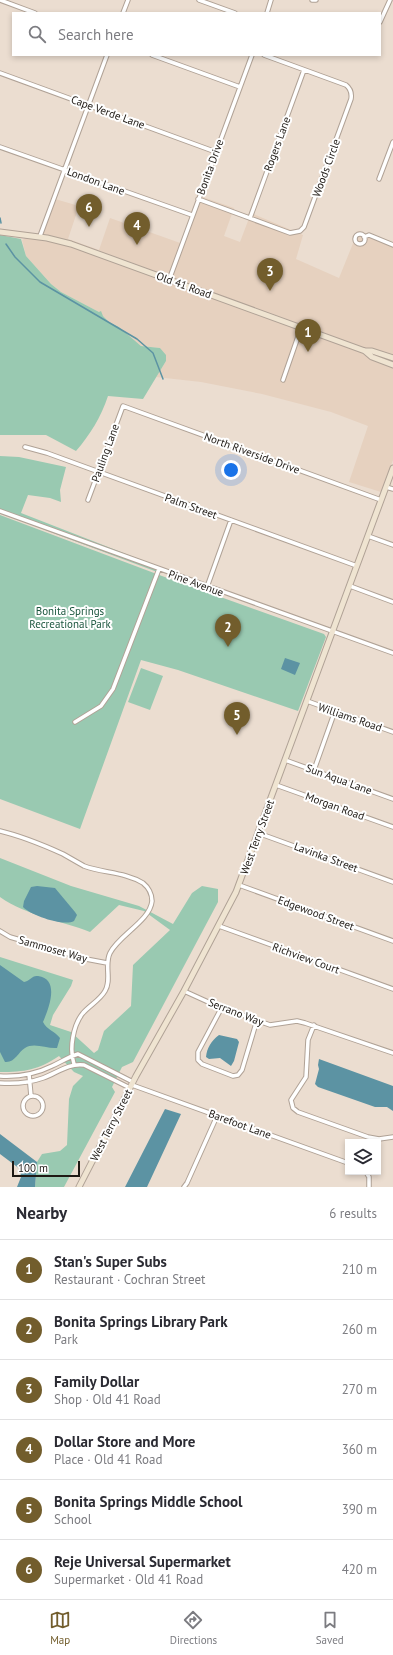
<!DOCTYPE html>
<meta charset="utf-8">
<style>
body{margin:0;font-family:"PT Sans",sans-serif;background:#f7f7f7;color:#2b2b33}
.controls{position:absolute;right:12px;bottom:12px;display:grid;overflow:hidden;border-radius:0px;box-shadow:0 2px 6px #0003}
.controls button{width:36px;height:36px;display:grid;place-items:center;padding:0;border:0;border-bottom:1px solid #e1e1e2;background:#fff;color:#2b2b33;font:20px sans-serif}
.scale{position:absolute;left:12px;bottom:10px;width:68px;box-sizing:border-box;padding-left:4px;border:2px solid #1e1914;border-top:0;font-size:11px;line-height:14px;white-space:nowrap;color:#1e1914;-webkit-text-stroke:3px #fff;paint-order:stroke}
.you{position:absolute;left:231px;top:470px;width:14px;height:14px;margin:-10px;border:3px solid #fff;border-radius:50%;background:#1a73e8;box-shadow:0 0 0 6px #1a73e833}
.badge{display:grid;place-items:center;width:26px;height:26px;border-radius:50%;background:#725d2c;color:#fff;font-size:13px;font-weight:700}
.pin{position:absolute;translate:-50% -33px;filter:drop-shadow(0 1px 2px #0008)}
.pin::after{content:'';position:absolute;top:21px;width:14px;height:12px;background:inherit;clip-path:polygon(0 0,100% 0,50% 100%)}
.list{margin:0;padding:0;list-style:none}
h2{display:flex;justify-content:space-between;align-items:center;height:52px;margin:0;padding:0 16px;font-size:17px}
h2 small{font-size:13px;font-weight:400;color:#7c7c81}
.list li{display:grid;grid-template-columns:26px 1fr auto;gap:12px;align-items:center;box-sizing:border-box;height:60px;padding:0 16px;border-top:1px solid #e1e1e2}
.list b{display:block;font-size:15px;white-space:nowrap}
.list p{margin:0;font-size:13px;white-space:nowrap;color:#7c7c81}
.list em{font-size:13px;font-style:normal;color:#7c7c81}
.icon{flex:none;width:22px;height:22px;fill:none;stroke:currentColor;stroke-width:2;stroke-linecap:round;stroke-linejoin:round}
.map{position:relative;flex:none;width:393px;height:1187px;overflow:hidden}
.search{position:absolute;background:#fff;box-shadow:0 2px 6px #0003;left:12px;right:12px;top:12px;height:44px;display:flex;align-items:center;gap:10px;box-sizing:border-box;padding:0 14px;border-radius:0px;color:#7c7c81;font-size:15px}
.sheet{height:412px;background:#fff}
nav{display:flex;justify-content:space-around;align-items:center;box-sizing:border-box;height:56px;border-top:1px solid #e1e1e2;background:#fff;font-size:11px;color:#7c7c81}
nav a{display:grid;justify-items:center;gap:2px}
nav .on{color:#725d2c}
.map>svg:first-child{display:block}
.built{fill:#e6d1bf}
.green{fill:#99c9b1}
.water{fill:#5c93a3}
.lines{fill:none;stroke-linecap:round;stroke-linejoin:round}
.stream{stroke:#5c93a3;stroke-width:1.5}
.street-casing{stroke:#b0a296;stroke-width:5.5}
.secondary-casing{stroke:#b0a296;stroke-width:7}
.street{stroke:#fff;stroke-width:3.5}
.secondary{stroke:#efe4d1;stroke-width:5}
.labels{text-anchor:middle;stroke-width:4;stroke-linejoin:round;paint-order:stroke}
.street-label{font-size:11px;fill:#1e1914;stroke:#fff}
.park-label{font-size:11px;fill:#1b563e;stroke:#fff}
</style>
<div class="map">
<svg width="393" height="1187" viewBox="0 0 393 1187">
<rect width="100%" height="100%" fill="#ebddd0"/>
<!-- built -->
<path class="built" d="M200 196 234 208 224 236 240 242 251 213 303 235 296 259 339 278 358 231 393 245V356L373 349 365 348 91 248 48 235 37 234 44 231 55 199 79 206 68 239 99 250 110 218 183 244Z
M28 237 70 246 363 353 371 359 393 368V460L381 492 349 482 368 426 331 412 262 394 201 382 156 377 166 361 160 348 141 346 119 327 109 322 99 312 61 292 51 284 26 256 22 240Z"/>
<!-- green -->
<path class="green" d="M0 235 21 239 26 256 51 284 61 292 99 312 101 311 103 316 109 322 119 327 141 346 160 348 166 355V361L143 399 108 396C101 417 90 435 76 451L46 435H0Z
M0 456 19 457 66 467 60 490 61 502 50 498 28 495 21 513 162 568 160 573 0 513Z
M0 515 162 576 324 634 326 637 298 711 178 670 141 660 80 829 0 799Z
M141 668 163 676 150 710 128 702Z
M0 858 71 886 139 906 173 924 192 893 202 886 218 889V902L133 1062 122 1067 112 1087 115 1092 64 1187H35L37 1162 42 1154 60 1151 67 1145 69 1099 73 1086 83 1076 74 1072 59 1056C38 1070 25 1072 0 1072V957L73 980 71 986 53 1015 50 1025 71 1032 94 1053 98 1050 104 1031 131 1006 133 965 170 930 144 911 119 905 90 932C60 920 27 916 0 897Z"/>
<!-- water -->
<path class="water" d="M285 658 300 663 295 675 281 669Z
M37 886 55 888 75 912 77 915 74 921C64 927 30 915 23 907L24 901 31 887Z
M0 965 24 982C30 981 32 975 38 976 61 979 48 1010 43 1022 47 1030 55 1031 60 1038L57 1048C47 1049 34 1042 25 1048 18 1052 15 1063 5 1062L0 1052Z
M219 1035 237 1039 239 1042 234 1061 231 1066 220 1058 209 1059 206 1057C207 1048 211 1041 219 1035Z
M319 1059 393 1086V1111L387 1107H375L318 1087 315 1084 319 1069 318 1065Z
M165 1109 181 1114 147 1187H125Z
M0 1134 37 1162 35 1187H17L21 1177 20 1169 0 1154Z"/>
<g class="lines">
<!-- stream -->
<path class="stream" d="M0 218 1 223
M6 244 15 257 40 282 137 339 153 353 163 379"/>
<!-- street casing -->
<g class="street-casing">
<path id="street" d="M0 0 35 13
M199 0 235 13
M312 0H316
M123 13 128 0
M267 13 271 0
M380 22 390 0
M152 55 240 87
M0 73 216 152
M0 147 192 215
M379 179 393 142
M198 199 290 233 300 231 304 227 351 99C352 93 351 89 346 85L264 55
M250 218 304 70
M355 239a5 5 0 1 1 10 0a5 5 0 1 1-10 0Z
M40 236 107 55
M364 237 369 235 393 245
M169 280 252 55
M283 380 301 328
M25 447 47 453 357 566
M386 487 393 489
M88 500 123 406 381 500
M0 511 393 653
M368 536 393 545
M350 586 393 602
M207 587 231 520
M307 701 393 732
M75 722 101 706 113 689 159 569
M285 760 393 799
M314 770 335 711
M276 785 393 827
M0 831C21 836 43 845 63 854 70 858 77 862 84 866 103 873 125 872 143 883 148 887 152 894 152 901 150 921 119 935 110 953 104 965 112 980 105 991 100 1000 90 1005 83 1013 73 1025 69 1049 74 1064
M258 833 393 882
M239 885 393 941
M219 926 393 989
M0 931 10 937 86 959 107 963
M184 991 217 1006 270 1025 297 1021 305 1023 393 1053
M222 1007 198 1052V1060L202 1064 233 1076 238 1075 242 1070 257 1020
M314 1025 308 1040 306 1077 291 1100 293 1108 298 1112 368 1137 379 1139 393 1137
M29 1074 31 1096
M0 1076C18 1077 36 1074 52 1066 61 1062 68 1057 78 1054L133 1082
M0 1083C15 1084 29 1083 43 1078 57 1073 68 1063 84 1065L130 1088
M132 1085 348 1163
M23 1106a10 10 0 1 1 20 0a10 10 0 1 1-20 0Z
M366 1172 369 1177V1187
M184 1187 187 1183 217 1116"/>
</g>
<!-- secondary casing -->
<g class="secondary-casing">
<path id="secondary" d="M0 232 47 238 71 244 365 351H372L393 358
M365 351 372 357 393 365
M79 1187 136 1076 184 991 236 892 393 468"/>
</g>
<!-- street -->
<use href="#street" class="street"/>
<!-- secondary -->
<use href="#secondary" class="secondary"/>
</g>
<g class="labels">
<!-- street labels -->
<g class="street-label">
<text transform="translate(108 112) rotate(20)" y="4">Cape Verde Lane</text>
<text transform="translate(277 144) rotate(-70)" y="4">Rogers Lane</text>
<text transform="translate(210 167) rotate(-70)" y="4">Bonita Drive</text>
<text transform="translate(326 168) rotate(-70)" y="4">Woods Circle</text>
<text transform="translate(96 181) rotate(20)" y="4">London Lane</text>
<text transform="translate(184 285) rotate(20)" y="4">Old 41 Road</text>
<text transform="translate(105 453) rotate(-70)" y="4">Pauling Lane</text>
<text transform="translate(252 453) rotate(20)" y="4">North Riverside Drive</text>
<text transform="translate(191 506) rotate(20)" y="4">Palm Street</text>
<text transform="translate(196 583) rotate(20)" y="4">Pine Avenue</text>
<text transform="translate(350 717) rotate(19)" y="4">Williams Road</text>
<text transform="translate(339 779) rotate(20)" y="4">Sun Aqua Lane</text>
<text transform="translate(335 806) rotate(20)" y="4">Morgan Road</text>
<text transform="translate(257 837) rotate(-70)" y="4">West Terry Street</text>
<text transform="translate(326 857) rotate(20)" y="4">Lavinka Street</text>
<text transform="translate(316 913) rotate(20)" y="4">Edgewood Street</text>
<text transform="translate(53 949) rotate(16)" y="4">Sammoset Way</text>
<text transform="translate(306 958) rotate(20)" y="4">Richview Court</text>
<text transform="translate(236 1012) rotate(21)" y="4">Serrano Way</text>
<text transform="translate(240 1124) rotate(20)" y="4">Barefoot Lane</text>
<text transform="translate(111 1125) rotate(-63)" y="4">West Terry Street</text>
</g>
<!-- park labels -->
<g class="park-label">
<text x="70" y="615">Bonita Springs<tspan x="70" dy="13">Recreational Park</tspan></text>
</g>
</g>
</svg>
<div class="controls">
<button><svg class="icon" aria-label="layers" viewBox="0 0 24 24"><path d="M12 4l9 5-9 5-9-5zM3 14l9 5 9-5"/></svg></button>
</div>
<div class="scale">100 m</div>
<div class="you"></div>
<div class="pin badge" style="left:308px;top:352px">1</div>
<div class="pin badge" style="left:228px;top:647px">2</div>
<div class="pin badge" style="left:270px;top:291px">3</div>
<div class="pin badge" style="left:137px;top:245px">4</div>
<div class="pin badge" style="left:237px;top:735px">5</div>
<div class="pin badge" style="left:89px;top:227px">6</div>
<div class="search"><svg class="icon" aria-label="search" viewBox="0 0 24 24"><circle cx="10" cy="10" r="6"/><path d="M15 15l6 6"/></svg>Search here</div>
</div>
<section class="sheet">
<h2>Nearby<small>6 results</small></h2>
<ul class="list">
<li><span class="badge">1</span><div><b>Stan's Super Subs</b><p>Restaurant · Cochran Street</p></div><em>210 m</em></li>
<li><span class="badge">2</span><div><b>Bonita Springs Library Park</b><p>Park</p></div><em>260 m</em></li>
<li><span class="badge">3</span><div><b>Family Dollar</b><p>Shop · Old 41 Road</p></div><em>270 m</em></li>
<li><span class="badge">4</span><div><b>Dollar Store and More</b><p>Place · Old 41 Road</p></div><em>360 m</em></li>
<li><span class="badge">5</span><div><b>Bonita Springs Middle School</b><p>School</p></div><em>390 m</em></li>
<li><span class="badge">6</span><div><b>Reje Universal Supermarket</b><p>Supermarket · Old 41 Road</p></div><em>420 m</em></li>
</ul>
</section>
<nav>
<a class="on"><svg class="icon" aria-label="map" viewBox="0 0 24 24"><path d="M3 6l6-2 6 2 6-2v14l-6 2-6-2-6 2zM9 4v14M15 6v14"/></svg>Map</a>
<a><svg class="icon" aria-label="directions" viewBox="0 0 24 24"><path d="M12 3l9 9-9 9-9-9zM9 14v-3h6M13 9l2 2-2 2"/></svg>Directions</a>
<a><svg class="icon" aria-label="saved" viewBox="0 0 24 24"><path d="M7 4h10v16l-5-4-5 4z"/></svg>Saved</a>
</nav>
